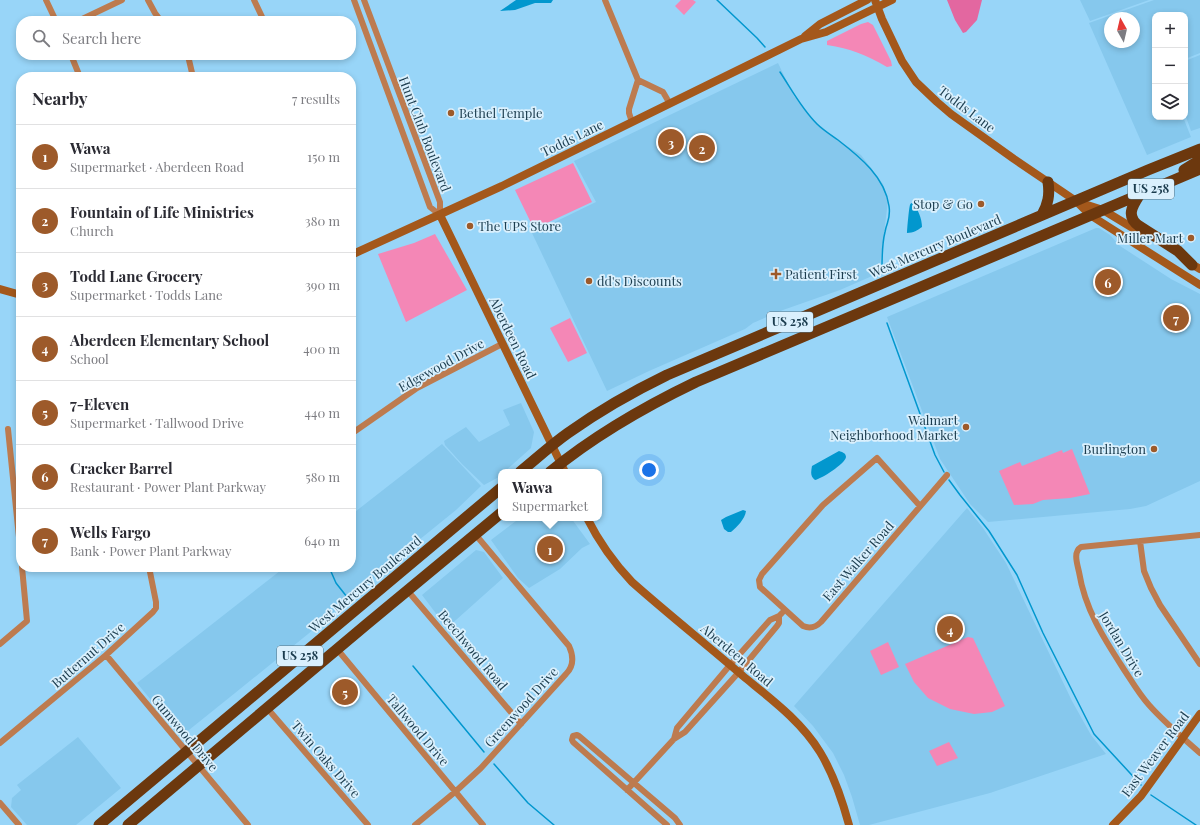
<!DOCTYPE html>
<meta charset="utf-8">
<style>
body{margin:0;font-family:"Playfair Display",serif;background:#f7f7f7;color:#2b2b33}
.controls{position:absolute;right:12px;top:12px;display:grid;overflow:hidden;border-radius:8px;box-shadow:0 2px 6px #0003}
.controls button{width:36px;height:36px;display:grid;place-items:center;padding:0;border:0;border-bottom:1px solid #e1e1e2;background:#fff;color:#2b2b33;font:20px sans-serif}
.compass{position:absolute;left:1104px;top:12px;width:36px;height:36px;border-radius:50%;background:#fff;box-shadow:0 2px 6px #0003;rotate:352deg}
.you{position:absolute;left:649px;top:470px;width:14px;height:14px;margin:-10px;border:3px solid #fff;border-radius:50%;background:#1a73e8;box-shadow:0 0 0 6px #1a73e833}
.badge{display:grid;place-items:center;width:26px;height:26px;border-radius:50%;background:#9d5a2a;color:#fff;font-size:13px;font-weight:700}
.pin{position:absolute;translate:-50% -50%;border:2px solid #fff;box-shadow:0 1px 4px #0006}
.popup{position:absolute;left:498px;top:469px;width:104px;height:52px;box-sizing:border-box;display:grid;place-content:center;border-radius:8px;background:#fff;filter:drop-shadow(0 1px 3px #0005);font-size:13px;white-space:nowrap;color:#7c7c81}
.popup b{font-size:15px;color:#2b2b33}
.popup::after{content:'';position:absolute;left:50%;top:100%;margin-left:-8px;border:8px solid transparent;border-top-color:#fff}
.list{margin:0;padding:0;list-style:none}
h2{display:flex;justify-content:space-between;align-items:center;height:52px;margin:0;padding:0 16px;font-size:17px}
h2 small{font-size:13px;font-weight:400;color:#7c7c81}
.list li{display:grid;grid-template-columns:26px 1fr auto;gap:12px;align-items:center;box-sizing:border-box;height:64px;padding:0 16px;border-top:1px solid #e1e1e2}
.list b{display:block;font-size:15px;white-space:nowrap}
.list p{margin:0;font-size:13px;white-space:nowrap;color:#7c7c81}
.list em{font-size:13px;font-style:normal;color:#7c7c81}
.icon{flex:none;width:22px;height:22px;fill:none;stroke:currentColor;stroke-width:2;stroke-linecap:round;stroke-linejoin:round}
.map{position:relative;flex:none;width:1200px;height:825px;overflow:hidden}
.search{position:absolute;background:#fff;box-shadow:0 2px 6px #0003;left:16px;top:16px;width:340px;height:44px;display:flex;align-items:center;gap:10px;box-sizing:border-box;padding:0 14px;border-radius:16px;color:#7c7c81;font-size:15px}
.panel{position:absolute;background:#fff;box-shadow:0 2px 6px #0003;left:16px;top:72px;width:340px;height:500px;border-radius:16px}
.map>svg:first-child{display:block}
.built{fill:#86c8ed;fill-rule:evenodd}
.green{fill:#f487b6}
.forest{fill:#e367a0}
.water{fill:#0297ce}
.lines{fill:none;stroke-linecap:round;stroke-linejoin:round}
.stream{stroke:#0297ce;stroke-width:1.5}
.street{stroke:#bd7b4f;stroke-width:6}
.secondary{stroke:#a4581b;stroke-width:8}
.highway{stroke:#6c380e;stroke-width:11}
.poi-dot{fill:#9d5a2a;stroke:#daf0fd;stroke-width:1.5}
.labels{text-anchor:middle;stroke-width:3.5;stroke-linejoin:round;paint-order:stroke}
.shield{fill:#daf0fd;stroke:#547282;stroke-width:1}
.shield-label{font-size:12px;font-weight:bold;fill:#1b3c4e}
.street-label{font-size:13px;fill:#1b3c4e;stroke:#daf0fd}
.poi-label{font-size:13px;fill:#1b3c4e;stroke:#daf0fd;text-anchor:start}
</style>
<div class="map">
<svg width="1200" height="825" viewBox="0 0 1200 825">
<rect width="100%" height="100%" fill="#98d5f8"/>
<!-- built -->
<path class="built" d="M1080 0H1149L1090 21Z
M1154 0H1200V53L1185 59V15H1155V117H1183L1191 137 1147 155 1089 23ZM1110 18H1134V42H1110Z
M1200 55V128L1191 131 1185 114V61Z
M778 63 794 96 810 117 836 139 861 155 883 184 888 201 879 273 840 290 783 310 753 323 745 329 649 371 607 391 532 233 596 202 574 161Z
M1096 228H1099L1110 235 1120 246 1171 279 1200 294V481L1146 506 1130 509 988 522 970 504 940 459 887 317Z
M521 403 534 432 531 448 504 472H501V475L499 477 484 485 462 464 445 445 444 441 466 427 479 442 510 425 503 410Z
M442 444 481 486 456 510 419 540 308 634 235 693 184 734 178 733 137 683 285 567H351V515Z
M967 508 983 528 1006 563 1072 701 1091 735 1106 754 990 793 869 825H860L852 797 844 775 833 753 813 726 794 706Z
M520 518H571L590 544 582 548 560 569 529 588 518 578 491 540Z
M476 550 484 552 503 578 447 628 422 595Z
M78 737 121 788 76 825H27L11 807 12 798 21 790 17 785Z"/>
<!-- green -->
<path class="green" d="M681 0H693L696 2 684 15 675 6Z
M868 22 873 25 891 61 892 66 887 67C865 54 851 49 827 45V41L861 24Z
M573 163 592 202 534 229 515 190Z
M435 234 467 290 406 322 378 254 414 243Z
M570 318 587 353 568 362 550 328Z
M1072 449 1090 494 1070 498 1043 500 1033 504 1014 505 999 471 1020 462 1022 466 1062 450 1063 453Z
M968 637 973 638 1005 706 992 712 974 714 950 709 928 698 914 682 905 664Z
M888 642 899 667 881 675 870 651Z
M949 742 958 758 937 766 929 751Z"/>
<!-- forest -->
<path class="forest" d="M947 0H982L977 20 966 32 963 33 955 20Z"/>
<!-- water -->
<path class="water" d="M516 0H553L551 3H535L515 10 500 11Z
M912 203C918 208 922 219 922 227 918 230 913 233 907 233 907 230 909 207 910 205 910 204 911 203 912 203Z
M839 451C842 452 846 453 846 457 845 464 821 479 815 480 810 476 811 472 812 466Z
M743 510 746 511C745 519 737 527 731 532H728L724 529 721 520 726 517Z"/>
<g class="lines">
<!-- stream -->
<path class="stream" d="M717 0 757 38 765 47
M780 72C792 90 801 108 817 124 823 130 831 135 838 140 860 157 885 177 889 206 891 219 887 221 885 232 882 244 882 256 882 268
M887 323 935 455 944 472
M949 480 960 495 989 531 1017 575 1043 633 1094 734 1141 785
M329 567 336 583 347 597
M413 666 484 752
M494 764 528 803 554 825
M1151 795 1196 825"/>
<!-- street -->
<path class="street" d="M46 0 56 21
M148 0 155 13 161 21
M254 0 264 21
M354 0 430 207 440 215
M364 0 440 202V215
M605 0 638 80 663 92 670 104
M78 21 122 0
M71 55 80 77
M187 55 189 60 193 77
M632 122 629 113V109L638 80
M8 429 21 557
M351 434 417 388 502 344
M920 506 877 458 823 505 762 574 759 580 760 587 803 626C810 629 816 627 821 622L947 475
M1200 535 1081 547C1073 552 1077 563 1079 572 1085 609 1103 637 1123 668 1131 680 1139 694 1149 705 1164 722 1183 738 1200 753
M1140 541 1144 571 1151 588 1160 605 1200 664
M407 590 521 724
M0 644 27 621 22 567
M337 649 483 825
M106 655 248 825
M267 708 368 825
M674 739 677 728 730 665 770 620 779 616 782 613
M0 743 106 655 153 612 156 608V602L149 567
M627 790 674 739 685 732 739 672 777 626 779 623V616
M0 803 19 825
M415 825 455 792 481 768 566 674C574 666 574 657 569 646L475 534
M667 825 573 742 572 740 573 736 577 735 579 736 675 818 680 825"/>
<!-- secondary -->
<path class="secondary" d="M875 0 882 19 902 61 916 82 937 102 951 114 1014 159 1076 201 1090 215 1200 285
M805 36 820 24 867 0
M1078 202 1103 210 1141 233
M440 215 565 472
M351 255 502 186 801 39 826 32 892 0
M1188 262 1200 269
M0 289 21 295
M587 518C599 542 614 563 632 582 668 614 706 644 743 676 771 699 801 721 820 752 834 775 842 799 849 825
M1113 825 1141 796 1200 714"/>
<!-- highway -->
<path class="highway" d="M1184 170 1200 160
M1140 194C1133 205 1125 216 1139 226L1178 251 1192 265
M1042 215C1048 204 1050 195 1048 182
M520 472C536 459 551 445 568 433 599 411 632 392 667 375L1148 170 1200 149
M550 472C595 435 644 407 696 382L1200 169
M99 825 501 488
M128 825 367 624 501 513"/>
</g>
<!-- markers -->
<g class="poi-dot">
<circle cx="451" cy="113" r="4"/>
<circle cx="981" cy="204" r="4"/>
<circle cx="470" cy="226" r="4"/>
<circle cx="1191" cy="238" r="4"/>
<path d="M774 268h4v4h4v4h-4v4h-4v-4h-4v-4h4z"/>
<circle cx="589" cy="281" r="4"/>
<circle cx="966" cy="427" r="4"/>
<circle cx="1154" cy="449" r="4"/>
</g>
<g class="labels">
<!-- shield labels -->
<g class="shield">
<rect x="1128" y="179" width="46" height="20" rx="3"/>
<rect x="767" y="312" width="46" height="20" rx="3"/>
<rect x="277" y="646" width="46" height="20" rx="3"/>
</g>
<g class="shield-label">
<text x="1151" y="193">US 258</text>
<text x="790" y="326">US 258</text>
<text x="300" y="660">US 258</text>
</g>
<!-- street labels -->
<g class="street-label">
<text transform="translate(967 109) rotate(37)" y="5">Todds Lane</text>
<text transform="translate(425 134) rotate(69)" y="5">Hunt Club Boulevard</text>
<text transform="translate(572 138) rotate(-26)" y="5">Todds Lane</text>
<text transform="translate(935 246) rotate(-23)" y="5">West Mercury Boulevard</text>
<text transform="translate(513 338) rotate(64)" y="5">Aberdeen Road</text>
<text transform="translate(441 365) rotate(-29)" y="5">Edgewood Drive</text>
<text transform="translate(858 561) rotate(-49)" y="5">East Walker Road</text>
<text transform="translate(365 584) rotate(-40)" y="5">West Mercury Boulevard</text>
<text transform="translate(1122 644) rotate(59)" y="5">Jordan Drive</text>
<text transform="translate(473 650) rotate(50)" y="5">Beechwood Road</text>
<text transform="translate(88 655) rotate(-41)" y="5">Butternut Drive</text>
<text transform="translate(737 655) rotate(40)" y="5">Aberdeen Road</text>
<text transform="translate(521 707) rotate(-48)" y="5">Greenwood Drive</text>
<text transform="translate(418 730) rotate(50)" y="5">Tallwood Drive</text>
<text transform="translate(185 733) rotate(50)" y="5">Gumwood Drive</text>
<text transform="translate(1155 754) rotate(-53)" y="5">East Weaver Road</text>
<text transform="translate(326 759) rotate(49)" y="5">Twin Oaks Drive</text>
</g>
<!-- poi labels -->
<g class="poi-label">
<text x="459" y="118">Bethel Temple</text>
<text x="973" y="209" text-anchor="end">Stop &amp; Go</text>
<text x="478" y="231">The UPS Store</text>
<text x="1183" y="243" text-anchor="end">Miller Mart</text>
<text x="785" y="279">Patient First</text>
<text x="597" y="286">dd's Discounts</text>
<text x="958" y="425" text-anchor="end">Walmart<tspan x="958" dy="15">Neighborhood Market</tspan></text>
<text x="1146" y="454" text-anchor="end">Burlington</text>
</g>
</g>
</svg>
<div class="controls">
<button>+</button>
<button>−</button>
<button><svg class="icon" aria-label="layers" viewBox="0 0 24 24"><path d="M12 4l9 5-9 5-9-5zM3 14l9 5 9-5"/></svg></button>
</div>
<svg class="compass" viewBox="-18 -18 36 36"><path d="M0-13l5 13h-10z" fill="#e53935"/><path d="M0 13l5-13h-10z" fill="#7c7c81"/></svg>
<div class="you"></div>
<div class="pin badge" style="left:550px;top:549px">1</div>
<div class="popup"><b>Wawa</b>Supermarket</div>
<div class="pin badge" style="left:702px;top:148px">2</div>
<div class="pin badge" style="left:671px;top:142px">3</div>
<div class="pin badge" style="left:950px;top:629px">4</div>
<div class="pin badge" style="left:345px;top:692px">5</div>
<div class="pin badge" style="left:1108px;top:282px">6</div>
<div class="pin badge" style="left:1176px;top:318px">7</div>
<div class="search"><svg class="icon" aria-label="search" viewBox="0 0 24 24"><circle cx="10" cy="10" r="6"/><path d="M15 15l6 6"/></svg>Search here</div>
<section class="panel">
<h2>Nearby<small>7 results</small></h2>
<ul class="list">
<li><span class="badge">1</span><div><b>Wawa</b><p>Supermarket · Aberdeen Road</p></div><em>150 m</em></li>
<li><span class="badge">2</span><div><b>Fountain of Life Ministries</b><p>Church</p></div><em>380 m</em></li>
<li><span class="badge">3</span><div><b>Todd Lane Grocery</b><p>Supermarket · Todds Lane</p></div><em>390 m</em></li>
<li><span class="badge">4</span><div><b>Aberdeen Elementary School</b><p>School</p></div><em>400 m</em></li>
<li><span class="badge">5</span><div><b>7-Eleven</b><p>Supermarket · Tallwood Drive</p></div><em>440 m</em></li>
<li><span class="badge">6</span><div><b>Cracker Barrel</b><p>Restaurant · Power Plant Parkway</p></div><em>580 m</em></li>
<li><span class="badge">7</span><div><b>Wells Fargo</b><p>Bank · Power Plant Parkway</p></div><em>640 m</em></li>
</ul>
</section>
</div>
